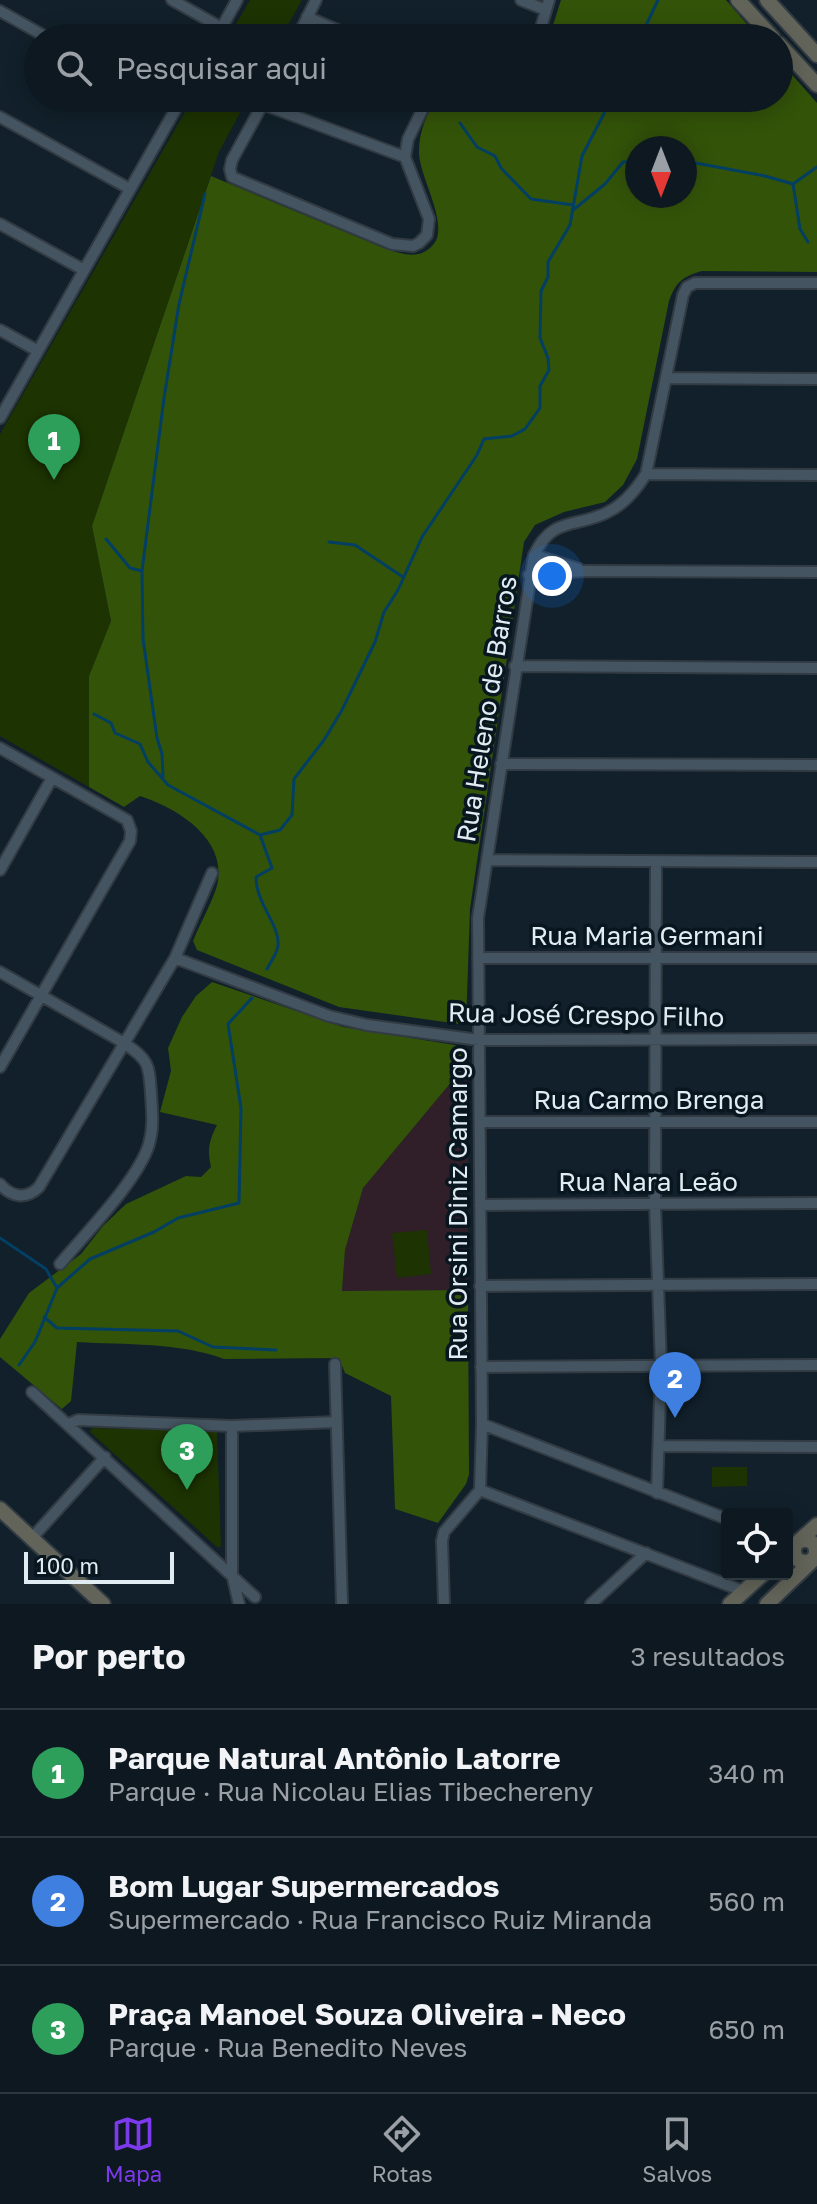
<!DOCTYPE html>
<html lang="pt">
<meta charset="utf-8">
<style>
body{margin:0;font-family:"Golos Text",sans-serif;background:#162129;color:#f1f3f6}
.controls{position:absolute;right:24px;bottom:24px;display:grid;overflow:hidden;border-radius:8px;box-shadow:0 4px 20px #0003}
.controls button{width:72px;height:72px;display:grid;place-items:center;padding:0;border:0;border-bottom:2px solid #2d373e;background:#0d1820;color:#f1f3f6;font:40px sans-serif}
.compass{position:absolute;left:625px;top:136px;width:72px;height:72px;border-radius:50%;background:#0d1820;box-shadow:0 4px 20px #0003;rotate:180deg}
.scale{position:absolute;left:24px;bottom:20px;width:150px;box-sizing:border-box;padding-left:8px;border:4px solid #e1ebf2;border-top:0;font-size:22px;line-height:28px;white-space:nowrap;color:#e1ebf2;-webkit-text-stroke:6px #081620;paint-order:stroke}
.you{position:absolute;left:552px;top:576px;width:28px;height:28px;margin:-20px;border:6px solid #fff;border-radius:50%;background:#1a73e8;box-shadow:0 0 0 12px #1a73e833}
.badge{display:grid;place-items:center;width:52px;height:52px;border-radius:50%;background:#7c3aed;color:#fff;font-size:26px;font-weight:700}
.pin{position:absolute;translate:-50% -66px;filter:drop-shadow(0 2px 4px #0008)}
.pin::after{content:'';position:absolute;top:42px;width:28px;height:24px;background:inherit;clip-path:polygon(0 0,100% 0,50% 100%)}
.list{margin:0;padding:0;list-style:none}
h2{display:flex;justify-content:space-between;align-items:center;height:104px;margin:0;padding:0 32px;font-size:34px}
h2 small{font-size:26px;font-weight:400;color:#9aa0a5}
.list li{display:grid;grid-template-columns:52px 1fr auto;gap:24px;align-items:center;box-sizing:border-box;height:128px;padding:0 32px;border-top:2px solid #2d373e}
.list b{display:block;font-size:30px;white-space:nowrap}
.list p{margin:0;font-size:26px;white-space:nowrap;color:#9aa0a5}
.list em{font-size:26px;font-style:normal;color:#9aa0a5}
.icon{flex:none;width:44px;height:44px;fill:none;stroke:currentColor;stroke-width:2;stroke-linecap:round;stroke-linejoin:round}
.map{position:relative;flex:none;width:817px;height:1604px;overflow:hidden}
.search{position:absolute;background:#0d1820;box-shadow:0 4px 20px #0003;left:24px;right:24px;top:24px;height:88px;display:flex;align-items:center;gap:20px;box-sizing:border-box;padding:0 28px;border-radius:44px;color:#9aa0a5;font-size:30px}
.sheet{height:488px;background:#0d1820}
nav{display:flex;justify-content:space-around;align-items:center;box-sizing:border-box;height:112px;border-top:2px solid #2d373e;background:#0d1820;font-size:22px;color:#9aa0a5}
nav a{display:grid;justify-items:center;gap:4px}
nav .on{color:#7c3aed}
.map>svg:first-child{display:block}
.education{fill:#301f29}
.green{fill:#1d3302}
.forest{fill:#335309;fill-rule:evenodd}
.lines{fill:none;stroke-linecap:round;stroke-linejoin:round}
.stream{stroke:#023f63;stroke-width:3}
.street-casing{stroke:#323b43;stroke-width:14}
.secondary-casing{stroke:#323b43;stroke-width:18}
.street{stroke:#445460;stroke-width:10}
.secondary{stroke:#626459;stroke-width:14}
.labels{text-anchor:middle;stroke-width:7;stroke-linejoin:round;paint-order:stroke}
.street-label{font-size:26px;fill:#e1ebf2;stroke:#081620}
</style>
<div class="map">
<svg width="817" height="1604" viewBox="0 0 817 1604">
<rect width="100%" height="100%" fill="#11202a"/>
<!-- education -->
<path class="education" d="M468 1062V1290L342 1292 345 1250 363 1188Z"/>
<!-- green -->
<path class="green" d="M250 0H302L281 38H228Z
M193 98H248L219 152 92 526 111 621 89 676V787L0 736V434Z
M427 1230 431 1274 397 1278 392 1233Z
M92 1428 217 1431 221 1546 218 1548 90 1432Z
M712 1467H747V1486L712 1487Z"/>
<!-- forest -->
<path class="forest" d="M561 0H726L759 38H549Z
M779 60 817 103V272L702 271C682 277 676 282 669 301L637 459 623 485 605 502 564 512 535 525 524 542 470 909 466 1025 339 1007 197 950 193 941C200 924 210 906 216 889 231 841 178 808 140 796L124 807 89 787V676L111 621 92 526 211 176 386 249C402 254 419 260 432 246 452 227 418 176 419 151 419 131 427 114 437 98H779ZM685 148V196H637V148Z
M212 982 343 1027 467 1047 468 1062 363 1188 345 1250 342 1291 468 1290 469 1474 466 1484 438 1523 395 1509 391 1396 345 1373 339 1358 224 1359C179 1342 125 1345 77 1342L71 1401 62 1409 0 1357V1339L29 1293 81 1254 103 1226 126 1204 186 1176 201 1177 211 1167C207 1149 209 1141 217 1125L160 1112 171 1071 168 1048 182 1017 196 996Z"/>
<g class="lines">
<!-- stream -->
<path class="stream" d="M640 38 658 0
M460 123 477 147 495 156 501 168 531 199 573 205
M685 161 765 176 793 184 800 229 808 242
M793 184 817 167
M572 211 605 184 623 162 637 161
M106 539 130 568 142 571
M329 542 355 545 403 577
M94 714 111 723 115 733 140 744 148 762 168 785 260 835
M163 777 162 754 157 738 143 639 142 571 164 398 179 304 205 194
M267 969C270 963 278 952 278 945 280 925 256 904 256 877L272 868 260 835 280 830 292 815 294 779 324 740 342 710 375 642 384 612 398 590 422 537 477 455 484 439 512 436 525 429 540 408V386L549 370 548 358 540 338 541 291 548 277V262L570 225 582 156 612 98
M0 1238 46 1269 57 1288
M44 1317 57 1328 178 1331 213 1347 276 1350
M19 1365 35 1342 57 1288 90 1259 154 1232 178 1218 239 1203 241 1108 228 1024 252 998"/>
<!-- street casing -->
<g class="street-casing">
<path id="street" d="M172 0 222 28
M521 0 546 10
M0 11 48 38
M307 17 356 38
M216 38 237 0
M297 38 316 0
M538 38 549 0
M157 98 176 109
M266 98 232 160 230 169 232 177 392 244 413 246 419 243 427 235 429 219 405 157 408 139 428 98
M262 104 405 157
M0 117 130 189
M0 224 84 270
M0 330 38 351
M666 378 817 379
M0 418 182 98
M646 474 817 475
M534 555 579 569
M529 575 585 571 817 572
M515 666 817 668
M0 748 127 820 131 831 130 841 0 1067
M501 764 817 765
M487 860 817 862
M656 862 655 1204 661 1365 657 1493
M0 870 52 778
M175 958 329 1016 367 1025 479 1040 817 1039
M478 958H817
M0 972 124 1043C149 1060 149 1064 151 1094 152 1111 154 1127 149 1144 139 1179 85 1234 60 1264
M480 1122H817
M0 1184C11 1197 26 1200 39 1187L175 958 212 873
M480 1205 817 1203
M480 1286 817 1284
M335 1364 342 1604
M481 1367 817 1365
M32 1392 255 1597
M69 1424 78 1420 232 1426 336 1422
M482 1424 727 1519
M232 1426V1574L239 1604
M659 1446 817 1447
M480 1490 482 1424 478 918 534 555C552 517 574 528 606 513 624 505 636 490 646 474L683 295 687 287 695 283H817
M32 1538 105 1457
M787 1550 794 1556
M444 1604 442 1541 444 1532 480 1490 743 1591
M591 1604 646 1553"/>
</g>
<!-- secondary casing -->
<g class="secondary-casing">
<path id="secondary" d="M738 0 773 38
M767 0 817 55
M779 44 817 85
M0 1509 103 1604
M794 1551a11 11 0 1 1 22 0a11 11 0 1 1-22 0Z
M799 1541 817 1525
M730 1604 763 1574
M767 1604 813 1560"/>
</g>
<!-- street -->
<use href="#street" class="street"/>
<!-- secondary -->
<use href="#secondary" class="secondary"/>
</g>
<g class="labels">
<!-- street labels -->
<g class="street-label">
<text transform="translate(487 709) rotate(-81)" y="9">Rua Heleno de Barros</text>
<text x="647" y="945">Rua Maria Germani</text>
<text transform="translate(586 1015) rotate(1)" y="9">Rua José Crespo Filho</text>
<text x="649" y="1109">Rua Carmo Brenga</text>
<text x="648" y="1191">Rua Nara Leão</text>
<text transform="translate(458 1204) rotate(-90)" y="9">Rua Orsini Diniz Camargo</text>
</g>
</g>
</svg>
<div class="controls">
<button><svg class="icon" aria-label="locate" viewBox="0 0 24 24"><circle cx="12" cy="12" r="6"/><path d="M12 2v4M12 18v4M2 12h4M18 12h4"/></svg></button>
</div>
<svg class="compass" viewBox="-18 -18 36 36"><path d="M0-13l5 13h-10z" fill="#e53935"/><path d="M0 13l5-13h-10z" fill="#9aa0a5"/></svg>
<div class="scale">100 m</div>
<div class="you"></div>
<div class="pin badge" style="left:54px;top:480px;background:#2e9e5b">1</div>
<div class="pin badge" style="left:675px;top:1418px;background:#3f7fe0">2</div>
<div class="pin badge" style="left:187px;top:1490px;background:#2e9e5b">3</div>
<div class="search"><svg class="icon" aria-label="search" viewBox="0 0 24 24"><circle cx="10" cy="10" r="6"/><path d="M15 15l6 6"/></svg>Pesquisar aqui</div>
</div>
<section class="sheet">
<h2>Por perto<small>3 resultados</small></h2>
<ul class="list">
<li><span class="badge" style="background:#2e9e5b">1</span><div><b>Parque Natural Antônio Latorre</b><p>Parque · Rua Nicolau Elias Tibechereny</p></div><em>340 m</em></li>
<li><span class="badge" style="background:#3f7fe0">2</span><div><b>Bom Lugar Supermercados</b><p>Supermercado · Rua Francisco Ruiz Miranda</p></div><em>560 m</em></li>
<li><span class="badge" style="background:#2e9e5b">3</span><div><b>Praça Manoel Souza Oliveira - Neco</b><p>Parque · Rua Benedito Neves</p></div><em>650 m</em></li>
</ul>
</section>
<nav>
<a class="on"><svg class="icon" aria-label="map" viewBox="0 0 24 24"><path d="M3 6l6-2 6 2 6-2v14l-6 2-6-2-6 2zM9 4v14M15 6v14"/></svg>Mapa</a>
<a><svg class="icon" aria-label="directions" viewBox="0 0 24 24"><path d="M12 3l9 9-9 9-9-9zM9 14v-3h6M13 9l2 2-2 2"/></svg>Rotas</a>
<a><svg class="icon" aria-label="saved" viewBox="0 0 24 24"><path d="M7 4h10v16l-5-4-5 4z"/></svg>Salvos</a>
</nav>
